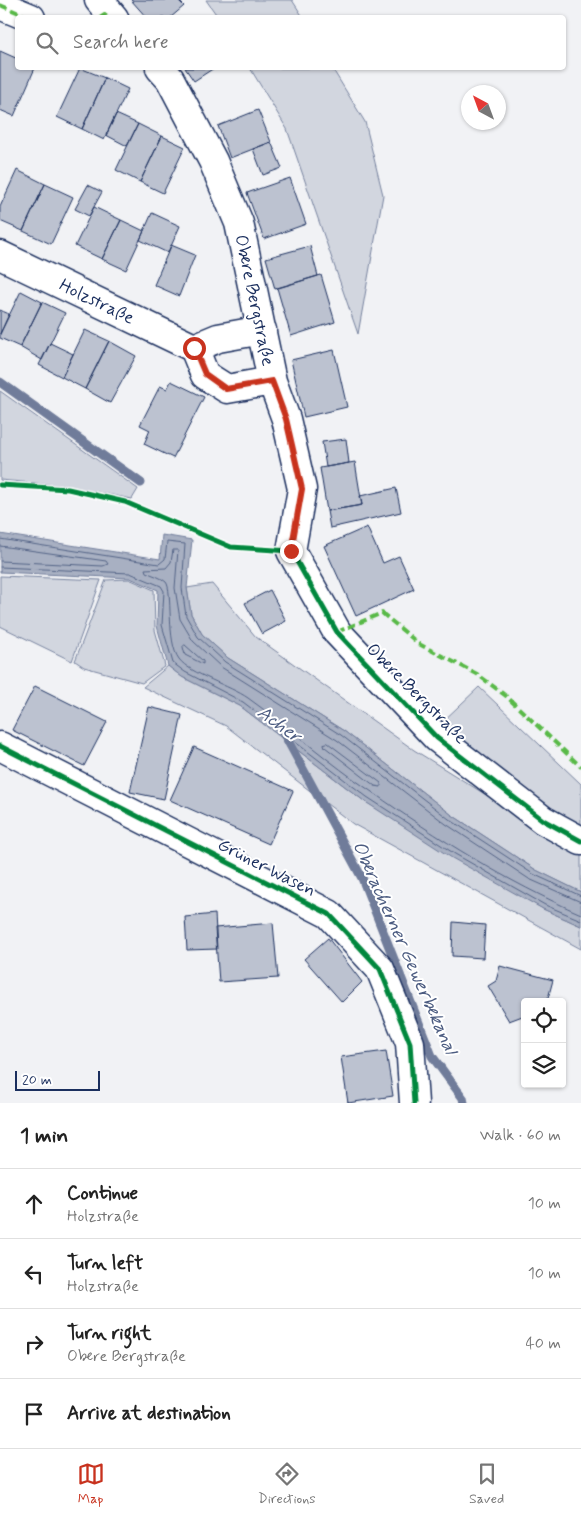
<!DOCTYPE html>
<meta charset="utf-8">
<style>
body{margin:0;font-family:Mynerve,sans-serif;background:#f2f2f2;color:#222}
.controls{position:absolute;right:15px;bottom:15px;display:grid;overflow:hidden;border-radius:5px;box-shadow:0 1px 4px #0004}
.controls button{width:45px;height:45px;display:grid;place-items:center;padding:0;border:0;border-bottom:1px solid #e0e0e0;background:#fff;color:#222;font:25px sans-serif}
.compass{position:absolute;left:461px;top:85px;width:45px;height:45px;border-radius:50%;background:#fff;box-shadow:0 1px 4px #0004;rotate:319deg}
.scale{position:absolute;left:15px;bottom:12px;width:85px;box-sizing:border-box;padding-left:5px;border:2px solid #1b2f5e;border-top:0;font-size:14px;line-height:18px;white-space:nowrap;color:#1b2f5e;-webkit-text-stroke:4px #fff;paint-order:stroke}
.stop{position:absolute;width:15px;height:15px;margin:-11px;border:4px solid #c8321e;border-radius:50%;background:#fff}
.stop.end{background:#c8321e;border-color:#fff;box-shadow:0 1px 5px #0008}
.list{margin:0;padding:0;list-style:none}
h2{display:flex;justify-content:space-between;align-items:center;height:65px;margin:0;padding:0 20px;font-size:21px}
h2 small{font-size:16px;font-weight:400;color:#767676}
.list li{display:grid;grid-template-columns:32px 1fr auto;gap:15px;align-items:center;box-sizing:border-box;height:70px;padding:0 20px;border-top:1px solid #e0e0e0}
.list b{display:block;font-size:19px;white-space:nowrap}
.list p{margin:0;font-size:16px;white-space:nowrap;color:#767676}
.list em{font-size:16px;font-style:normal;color:#767676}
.icon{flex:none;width:28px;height:28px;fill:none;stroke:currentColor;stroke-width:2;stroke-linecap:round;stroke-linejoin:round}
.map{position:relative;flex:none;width:581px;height:1103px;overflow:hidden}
.search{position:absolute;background:#fff;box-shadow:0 1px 4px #0004;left:15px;right:15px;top:15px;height:55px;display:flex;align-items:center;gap:12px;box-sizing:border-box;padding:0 18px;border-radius:5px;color:#767676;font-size:19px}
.sheet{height:345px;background:#fff}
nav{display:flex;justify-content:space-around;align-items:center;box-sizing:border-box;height:70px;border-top:1px solid #e0e0e0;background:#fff;font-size:14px;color:#767676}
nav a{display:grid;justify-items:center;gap:2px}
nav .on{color:#c8321e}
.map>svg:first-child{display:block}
.green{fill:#d2d6df;stroke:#76829e}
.water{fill:#a8b0c2;stroke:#707c9a}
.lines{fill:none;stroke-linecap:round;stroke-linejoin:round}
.shore{stroke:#536386;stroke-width:1}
.stream{stroke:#707c9a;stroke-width:9}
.building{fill:#bcc2d0;stroke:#1b2f5e}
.street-casing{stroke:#1b2f5e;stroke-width:31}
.path{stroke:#1b2f5e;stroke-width:3;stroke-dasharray:5 4;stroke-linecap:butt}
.street{stroke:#fff;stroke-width:28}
.quiet{stroke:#58b947;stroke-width:4;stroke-dasharray:8 4;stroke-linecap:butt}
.cycleway-casing{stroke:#fff;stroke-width:8}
.cycleway{stroke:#00873e;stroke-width:5}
.route{stroke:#c8321e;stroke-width:6}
.labels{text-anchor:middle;stroke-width:4;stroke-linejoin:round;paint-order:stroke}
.street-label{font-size:18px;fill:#1b2f5e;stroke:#fff}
.water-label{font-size:19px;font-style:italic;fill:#4c5c81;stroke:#fff}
</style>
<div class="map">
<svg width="581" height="1103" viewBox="0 0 581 1103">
<rect width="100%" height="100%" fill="#f1f2f5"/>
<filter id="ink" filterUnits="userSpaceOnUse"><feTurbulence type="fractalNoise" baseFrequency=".02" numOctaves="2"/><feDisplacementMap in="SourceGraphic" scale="10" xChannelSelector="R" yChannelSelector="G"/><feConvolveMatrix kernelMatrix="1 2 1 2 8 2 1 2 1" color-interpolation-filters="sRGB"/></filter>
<g filter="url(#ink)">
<!-- green -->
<path class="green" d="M206 0H292L303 17H218Z
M250 68H332L365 122 383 195 358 334 287 129Z
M0 391 138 489 132 499 68 486 0 480Z
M0 576 101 580 72 661 0 626Z
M129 579 154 590 155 630 165 666 142 683 84 667 75 661 106 580Z
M212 584 256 637 414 750 581 854V892L536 870 452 815 344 731 228 658 202 634 191 614 187 588Z
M168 666 182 677 240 706 364 801 543 909 581 926V949L353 824 226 726 143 687Z
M479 687 581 784V827L563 817 440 724Z"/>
<!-- water -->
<path class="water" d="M0 534 160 559 162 535 192 540 187 588 191 614 202 634 228 658 344 731 452 815 536 870 581 892V926L543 909 452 858 364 801 240 706 182 677 168 666 157 626 158 590 130 578 0 572Z"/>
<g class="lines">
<!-- shore -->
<path class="shore" d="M0 539 159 564 165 559 167 542 185 544 182 588 186 616 198 637 225 662 341 735 449 819 533 874 581 896
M0 546 106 561 108 564 103 566 0 561
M0 567 130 573 161 586 164 591 162 625 173 663 185 672 243 702 367 797 455 854 545 905 581 920
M185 645 203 661V664L185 655 183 647Z
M328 743 381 783V787L375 786 325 747 324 744Z
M581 902 529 879 446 824 337 740 221 667 193 641 180 619 175 588 178 550H173L171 562 166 568 145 569 146 572C152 575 161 577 166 582 173 590 166 642 179 659 190 674 231 686 248 698 290 728 329 763 372 792 437 838 507 882 581 914"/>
<!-- stream -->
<path class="stream" d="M0 382 141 483
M283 732 362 878 432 1056 463 1098 464 1103"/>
</g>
<!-- building -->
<path class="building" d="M131 0H178L184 6 170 18H147Z
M0 51 18 59V68H35L14 116 0 110Z
M80 68 105 78 82 129 57 117Z
M185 68H214L194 81Z
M105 78 128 89 104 140 82 129Z
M258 110 271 142 230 158 218 126Z
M116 114 138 124 127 146 106 135Z
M138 124 162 136 140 182 116 170Z
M162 136 185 147 163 193 140 182Z
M271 142 282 168 263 175 253 149Z
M17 170 45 184 23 231 0 221V207Z
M290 178 306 224 264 239 247 193Z
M45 184 73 197 51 244 23 231Z
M88 185 102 192 89 216 75 209Z
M94 207 121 220 102 259 75 246Z
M152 213 180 226 168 253 140 240Z
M121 220 144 231 126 270 102 259Z
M171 245 195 255 179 296 154 285Z
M310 246 318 276 275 289 266 258Z
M321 275 335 322 291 336 277 288Z
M21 291 42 302 20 347 0 338V334Z
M42 302 65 313 42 360 20 347Z
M0 310 9 314 0 334Z
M85 330 109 341 85 389 62 377Z
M109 341 136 356 110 403 85 389Z
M50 343 73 354 62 377 39 365Z
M334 350 347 407 304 417 291 360Z
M171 381 204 397 173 458 144 444 150 430 140 425 160 386 167 389Z
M346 439 349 463 326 467 322 442Z
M355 462 362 505 327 511 320 468Z
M396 488 401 512 330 528 327 511 362 505 360 496Z
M367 527 383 563 399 556 414 589 356 616 324 546Z
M270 590 286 621 262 634 245 603Z
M35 686 107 722 84 766 12 730Z
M149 707 182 715 164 799 130 792Z
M194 747 293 791 269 844 170 800Z
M215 914 217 949 187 950 185 917Z
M453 922 485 925 483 958 452 956Z
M273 923 278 978 219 982 215 928Z
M328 938 362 982 342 1002 304 959Z
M500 966 553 980 547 1002H525V1015L509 1021 488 986 496 981Z
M386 1051 393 1096 348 1103 341 1057Z"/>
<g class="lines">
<!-- street casing -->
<g class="street-casing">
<path id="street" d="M99 0 114 18
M0 5 31 18
M160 68 170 79 213 161 239 223 272 381 286 419 302 489 291 551 337 632 437 738 543 820 581 841
M0 255 194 348 205 375 227 389 272 381
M194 348 218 338 262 330
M0 746 329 914 380 969 410 1043 414 1103"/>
</g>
<!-- path -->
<path class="path" d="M0 485 68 489 125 502 231 547 263 549"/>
<!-- street -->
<use href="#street" class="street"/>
<!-- quiet -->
<path class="quiet" d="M0 5 31 18
M100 18 109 12
M337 632 382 613 419 644 477 674 506 696 581 767"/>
<!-- cycleway casing -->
<g class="cycleway-casing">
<path id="cycleway" d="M0 485 68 489 125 502 231 547 291 551 337 632 437 738 543 820 581 841
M0 746 329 914 380 969 410 1043 414 1103"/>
</g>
<!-- cycleway -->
<use href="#cycleway" class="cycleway"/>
</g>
</g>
<g class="lines" filter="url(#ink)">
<!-- route -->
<path class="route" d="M194 348 205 374 226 389 272 381 286 419 302 489 291 551"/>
</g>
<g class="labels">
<!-- street labels -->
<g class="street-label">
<text transform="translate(255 300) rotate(78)" y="6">Obere Bergstraße</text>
<text transform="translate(97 301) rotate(26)" y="6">Holzstraße</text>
<text transform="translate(417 693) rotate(45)" y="6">Obere Bergstraße</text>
<text transform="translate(267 867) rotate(27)" y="6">Grüner Wasen</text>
</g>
<!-- water labels -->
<g class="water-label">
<text transform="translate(280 723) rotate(36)" y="7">Acher</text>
<text transform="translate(406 947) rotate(66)" y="7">Oberacherner Gewerbekanal</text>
</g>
</g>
</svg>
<div class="controls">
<button><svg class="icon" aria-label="locate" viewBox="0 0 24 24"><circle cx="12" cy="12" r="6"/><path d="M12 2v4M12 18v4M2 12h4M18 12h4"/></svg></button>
<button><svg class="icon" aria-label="layers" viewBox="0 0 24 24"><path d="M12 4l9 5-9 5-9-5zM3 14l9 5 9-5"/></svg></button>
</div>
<svg class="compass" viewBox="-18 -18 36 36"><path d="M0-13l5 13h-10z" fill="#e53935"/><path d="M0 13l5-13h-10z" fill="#767676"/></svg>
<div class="scale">20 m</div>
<div class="stop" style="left:194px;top:348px"></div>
<div class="stop end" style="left:291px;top:551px"></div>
<div class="search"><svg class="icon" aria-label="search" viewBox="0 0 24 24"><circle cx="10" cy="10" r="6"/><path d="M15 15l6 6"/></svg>Search here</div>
</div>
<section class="sheet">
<h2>1 min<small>Walk · 60 m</small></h2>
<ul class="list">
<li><svg class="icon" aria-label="ahead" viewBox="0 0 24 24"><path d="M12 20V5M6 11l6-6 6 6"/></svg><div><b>Continue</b><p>Holzstraße</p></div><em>10 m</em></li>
<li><svg class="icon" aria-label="left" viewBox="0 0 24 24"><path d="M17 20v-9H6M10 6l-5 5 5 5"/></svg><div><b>Turn left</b><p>Holzstraße</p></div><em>10 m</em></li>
<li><svg class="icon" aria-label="right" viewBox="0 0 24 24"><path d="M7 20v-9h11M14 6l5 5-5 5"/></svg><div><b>Turn right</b><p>Obere Bergstraße</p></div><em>40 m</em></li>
<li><svg class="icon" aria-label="arrive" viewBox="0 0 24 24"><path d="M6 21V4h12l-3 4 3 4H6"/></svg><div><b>Arrive at destination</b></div></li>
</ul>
</section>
<nav>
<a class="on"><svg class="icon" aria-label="map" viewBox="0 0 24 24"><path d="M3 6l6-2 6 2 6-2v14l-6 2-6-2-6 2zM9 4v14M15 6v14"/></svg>Map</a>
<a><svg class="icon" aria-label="directions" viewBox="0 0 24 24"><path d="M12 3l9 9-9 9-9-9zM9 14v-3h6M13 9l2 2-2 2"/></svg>Directions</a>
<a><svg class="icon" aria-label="saved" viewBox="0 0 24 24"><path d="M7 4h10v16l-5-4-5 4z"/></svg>Saved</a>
</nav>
